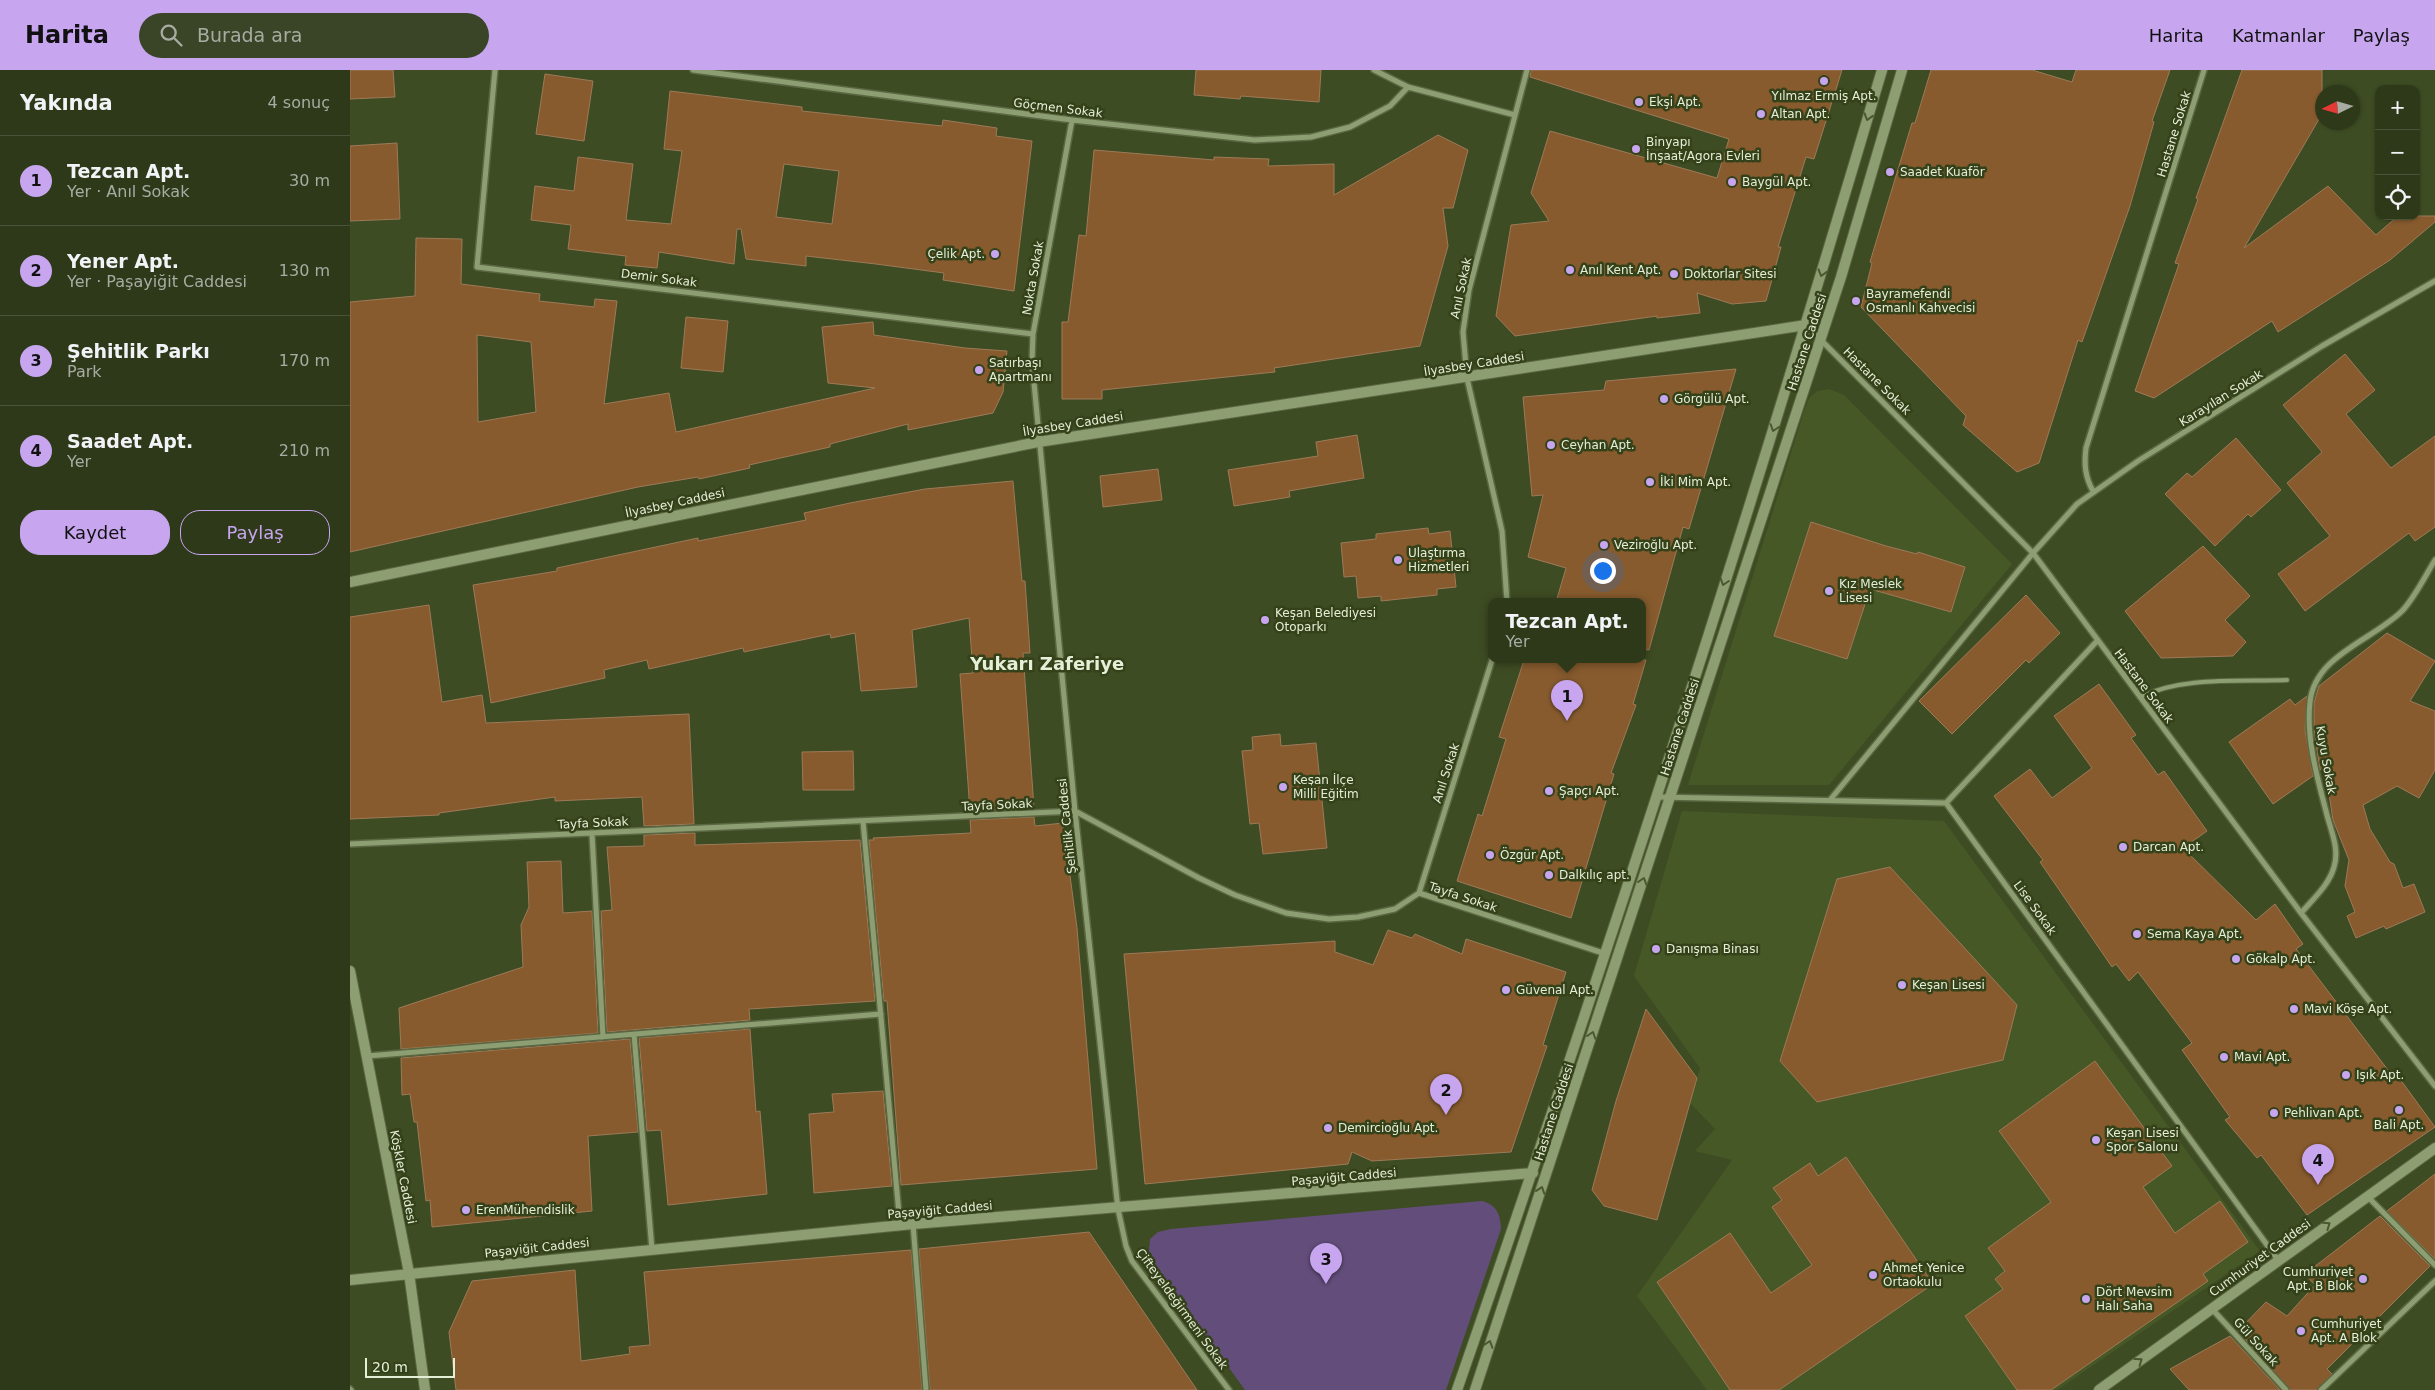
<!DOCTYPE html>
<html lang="tr">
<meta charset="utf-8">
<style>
body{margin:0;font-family:"DejaVu Sans",sans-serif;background:#3a4427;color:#f1f3f6}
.controls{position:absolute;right:15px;top:15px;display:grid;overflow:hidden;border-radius:10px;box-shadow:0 1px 4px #0004}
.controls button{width:45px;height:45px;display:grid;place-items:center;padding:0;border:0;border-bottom:1px solid #495339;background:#2e391a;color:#f1f3f6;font:25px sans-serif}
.compass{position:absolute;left:1965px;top:15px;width:45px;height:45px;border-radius:50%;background:#2e391a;box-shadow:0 1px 4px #0004;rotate:265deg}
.scale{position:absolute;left:15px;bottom:12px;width:90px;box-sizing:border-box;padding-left:5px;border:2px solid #e5eed7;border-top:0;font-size:14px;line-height:18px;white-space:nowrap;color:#e5eed7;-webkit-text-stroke:4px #344119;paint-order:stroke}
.you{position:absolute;left:1252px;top:500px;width:18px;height:18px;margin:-12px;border:4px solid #fff;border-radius:50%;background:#1a73e8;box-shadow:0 0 0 8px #1a73e833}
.badge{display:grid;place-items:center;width:32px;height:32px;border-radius:50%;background:#c7a6ef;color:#111;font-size:16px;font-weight:700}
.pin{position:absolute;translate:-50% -41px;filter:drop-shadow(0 1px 2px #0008)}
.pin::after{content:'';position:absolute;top:26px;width:18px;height:15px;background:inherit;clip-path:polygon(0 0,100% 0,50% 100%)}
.popup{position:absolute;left:1138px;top:528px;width:158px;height:65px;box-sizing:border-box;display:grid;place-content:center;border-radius:10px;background:#2e391a;filter:drop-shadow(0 1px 4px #0005);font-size:16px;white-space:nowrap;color:#a7aca2}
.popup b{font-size:19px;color:#f1f3f6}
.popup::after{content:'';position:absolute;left:50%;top:100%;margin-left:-10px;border:10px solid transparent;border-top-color:#2e391a}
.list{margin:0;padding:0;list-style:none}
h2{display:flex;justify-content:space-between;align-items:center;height:65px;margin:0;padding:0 20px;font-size:21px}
h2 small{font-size:16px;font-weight:400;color:#a7aca2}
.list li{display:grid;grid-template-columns:32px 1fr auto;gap:15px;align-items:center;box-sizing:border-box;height:90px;padding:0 20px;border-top:1px solid #495339}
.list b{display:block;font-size:19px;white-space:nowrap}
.list p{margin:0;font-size:16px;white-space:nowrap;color:#a7aca2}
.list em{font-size:16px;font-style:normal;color:#a7aca2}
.actions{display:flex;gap:10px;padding:15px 20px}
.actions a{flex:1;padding:11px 0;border:1px solid #c7a6ef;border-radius:20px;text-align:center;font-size:18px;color:#c7a6ef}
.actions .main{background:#c7a6ef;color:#111}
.icon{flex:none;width:28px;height:28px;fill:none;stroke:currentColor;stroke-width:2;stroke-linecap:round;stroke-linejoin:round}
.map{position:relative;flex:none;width:2085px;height:1320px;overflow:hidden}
header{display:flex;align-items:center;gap:30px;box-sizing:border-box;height:70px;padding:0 25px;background:#c7a6ef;color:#111}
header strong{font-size:24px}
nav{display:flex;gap:28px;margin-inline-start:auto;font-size:18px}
.search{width:350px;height:45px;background:#3a4427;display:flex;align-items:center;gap:12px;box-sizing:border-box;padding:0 18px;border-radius:28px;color:#a7aca2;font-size:19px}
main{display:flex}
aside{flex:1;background:#2e391a}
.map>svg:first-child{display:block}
.built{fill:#475827}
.green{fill:#634e7b}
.building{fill:#875b2e;stroke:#9d7a58;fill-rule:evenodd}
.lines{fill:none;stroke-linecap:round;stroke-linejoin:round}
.service-casing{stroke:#5b6742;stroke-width:6}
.minor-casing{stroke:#5b6742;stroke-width:8}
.secondary-casing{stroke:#5b6742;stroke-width:12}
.service{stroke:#8d9e72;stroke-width:4}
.minor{stroke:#8d9e72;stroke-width:5}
.secondary{stroke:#8d9e72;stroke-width:10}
.oneway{stroke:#4a582f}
.poi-dot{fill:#c7a6ef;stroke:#344119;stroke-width:2}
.labels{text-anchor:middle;stroke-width:5;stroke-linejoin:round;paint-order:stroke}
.poi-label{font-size:12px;fill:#e5eed7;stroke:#344119;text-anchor:start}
.street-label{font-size:12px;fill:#e5eed7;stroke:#344119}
.district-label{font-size:18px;font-weight:bold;fill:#e5eed7;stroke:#344119}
</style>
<header>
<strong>Harita</strong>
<div class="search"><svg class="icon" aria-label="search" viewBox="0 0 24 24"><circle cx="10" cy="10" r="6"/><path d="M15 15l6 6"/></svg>Burada ara</div>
<nav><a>Harita</a><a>Katmanlar</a><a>Paylaş</a></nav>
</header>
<main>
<aside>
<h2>Yakında<small>4 sonuç</small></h2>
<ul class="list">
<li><span class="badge">1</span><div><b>Tezcan Apt.</b><p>Yer · Anıl Sokak</p></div><em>30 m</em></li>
<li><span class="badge">2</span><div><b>Yener Apt.</b><p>Yer · Paşayiğit Caddesi</p></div><em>130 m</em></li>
<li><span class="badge">3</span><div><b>Şehitlik Parkı</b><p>Park</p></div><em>170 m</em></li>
<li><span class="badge">4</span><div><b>Saadet Apt.</b><p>Yer</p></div><em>210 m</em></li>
</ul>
<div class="actions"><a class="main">Kaydet</a><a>Paylaş</a></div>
</aside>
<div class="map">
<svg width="2085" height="1320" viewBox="0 0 2085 1320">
<rect width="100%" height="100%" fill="#3e4c23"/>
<!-- built -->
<path class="built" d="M1479 319 1494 325 1662 494 1479 715H1338L1455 338 1460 327 1468 321Z
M1332 741 1594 751 1910 1181 1707 1320H1357L1287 1226 1382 1090 1345 1081 1365 1059 1340 1033 1350 998 1284 906Z"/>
<!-- green -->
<path class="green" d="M1132 1131C1147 1135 1150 1144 1151 1159L1096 1320H895L803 1193 799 1181 800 1169 808 1162 821 1159Z"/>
<!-- building -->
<path class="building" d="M0 0H43L45 27 0 29Z
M846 0H971L969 32 891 26 890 29 844 25Z
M1181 0H1492L1464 89 1456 87 1428 177H1431L1416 231 1382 234 1347 223 1350 243 1307 248V246L1165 266 1146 246 1161 155 1199 151 1181 123 1200 61 1367 108 1379 69 1180 7Z
M1581 0H1682L1722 12 1726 0H1820L1802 51 1804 52 1780 136 1732 272 1728 270 1689 393 1667 402 1613 355 1616 346 1511 237 1522 193 1520 192 1562 53H1565Z
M1892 0H1972V44L1894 178 1978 116 2026 165 2048 146H2085V152L2040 190 1928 262 1922 251 1804 328 1785 321 1829 194 1825 193 1848 129 1846 128Z
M195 4 243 11 234 71 186 64Z
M320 21 452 37V41L592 56 593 50 647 58 646 66 682 71 664 221 593 210 594 203 526 194 456 186V196L396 189 391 159H387L384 194 309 182 307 198 275 195 276 186 218 179 221 155 181 150 185 116 224 121 228 87 283 94 276 150 321 154 332 81 314 79ZM434 94 489 101 482 154 426 147Z
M1088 65 1118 80 1103 138H1093L1098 176 1070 276 924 298 925 302 752 320V329H712V252H718L729 165 736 166 744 80 864 90V87L919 89 918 96 984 94V125Z
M47 73 50 149 0 151V76Z
M66 168 112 169 111 214 190 224 189 231 244 237 245 229 267 231 254 334 319 323 326 362 525 318 478 313 472 257 523 252 524 265 615 278 657 281 653 322 643 343 558 360V354L480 374V377L399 395 400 398 349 409 348 407 288 417 0 482V232L65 226ZM127 265 181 272 186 342 128 352Z
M336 247 378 251 373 302 331 298Z
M1995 284 2025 320 1996 344 2041 398 2085 366V457L2065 471 2059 463 1955 541 1928 504 1980 466 1937 413 1972 382 1933 335Z
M1386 299 1339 459 1333 457 1299 580 1292 579V532H1206L1216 498 1178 487 1193 425 1182 426 1173 327 1254 320 1256 311Z
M1007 365 1014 408 939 421 940 427 884 436 878 400 968 386 966 372Z
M1886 368 1931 420 1901 447 1898 444 1865 476 1815 424 1837 403 1842 407Z
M808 399 812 430 753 437 750 406Z
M663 411 672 511H675L680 583H673L684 738 620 741 610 604 623 603 619 548 562 560 567 617 511 621 505 563 481 568 480 564 394 582 393 578 299 599 297 590 254 600 255 608 141 633 123 515 207 501V498L348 468V471L456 450 454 443 500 433 575 419Z
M1461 452 1536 476 1567 484 1568 482 1615 497 1601 542 1520 519 1497 589 1424 566Z
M1078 458 1079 464 1100 461 1106 517 1087 519V525L1031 531V526L1008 528 1006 506 994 507 991 473 1026 469V464Z
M1853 476 1900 526 1875 550 1896 572 1883 586 1811 588 1775 541Z
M1676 525 1710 563 1679 593 1676 590 1602 664 1569 631Z
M79 535 92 632 132 625 136 653 339 644 344 754 294 756 292 727 205 731V727L89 743V745L0 749V547Z
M2037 563 2085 591 2060 631 2085 641V700L2069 728 2047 716 2013 735 2020 759 2040 792 2044 794 2053 818 2064 814 2075 842 2036 859 2034 856 2006 868 1997 846 2005 842 1995 816 1999 790 1983 750 1975 698 1970 700 1964 659V633L1969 616Z
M1174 590H1296L1283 634 1286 635 1261 703 1264 704 1221 848 1107 811 1128 744 1132 746 1156 669 1149 667Z
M1749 614 1786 665 1781 668 1808 705 1814 701 1857 761 1833 778 1906 850 1925 834 1953 874 1946 879 2044 1008 2047 1005 2085 1057 1957 1145 1911 1085 1907 1088 1875 1050 1880 1047 1832 980 1842 973 1788 902 1779 911 1766 894 1762 897 1690 792 1693 790 1644 726 1680 699 1702 728 1742 698 1704 646Z
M1957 626 1955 660 1963 706 1923 734 1879 672 1940 629 1945 635Z
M930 664 931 676 966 673 977 778 913 784 909 753 900 754 892 681 903 680 902 667Z
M503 681 504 720H453L452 682Z
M684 747 685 756 713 753 727 858 747 1099 551 1115 537 931H534L519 770H524L523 768 621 763 620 750Z
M345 763V775L510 770 525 931 399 939 400 950 257 962 251 841 262 840 257 777 294 776V765Z
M211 791 213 843 242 841 248 963 51 979 49 938 173 897 171 855 179 837 177 792Z
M1540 797 1667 935 1653 990 1467 1032 1430 991 1487 809Z
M1038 860 1062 868 1065 864 1112 884 1116 869 1216 902 1193 975 1197 976 1161 1082 1022 1091 1002 1082 998 1094 795 1114 774 884 985 871V882L1023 895Z
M1296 939 1347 1008 1307 1150 1254 1136 1242 1120 1266 1031Z
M400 959 406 1042 410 1041 417 1124 318 1135 311 1060 297 1061 289 968Z
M280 969 288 1062 238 1066 242 1141 82 1157 80 1130 76 1131 67 1052H64L60 1024 52 1025 51 988Z
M1745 991 1822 1096 1793 1117 1825 1163 1870 1131 1898 1172 1853 1204 1858 1211 1701 1320H1667L1615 1246 1653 1219 1645 1209 1655 1201 1638 1178 1701 1132 1649 1061Z
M533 1021 542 1116 464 1123 459 1044 484 1042 482 1024Z
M1496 1087 1583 1214 1429 1320H1380L1307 1212 1380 1163 1421 1223 1462 1195 1422 1137 1432 1130 1423 1118 1460 1093 1468 1106Z
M2085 1104V1189L2037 1141Z
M2030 1146 2080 1196 1977 1299 1982 1304 1967 1320H1940L1888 1261 1916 1232 1937 1246 1965 1215 1955 1204Z
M739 1162 847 1320H580L569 1179Z
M561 1180 572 1320H106L99 1262 122 1211 225 1200 231 1291 280 1284 279 1277 300 1275 294 1202Z
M1880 1266 1930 1320H1839L1820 1299Z"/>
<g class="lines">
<!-- service casing -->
<g class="service-casing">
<path id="service" d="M1790 627C1833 606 1890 612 1937 610"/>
</g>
<!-- minor casing -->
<g class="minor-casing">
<path id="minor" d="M145 0 127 197 683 264
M343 0 722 50 905 70 961 67 1000 57 1040 36 1058 17
M1024 0 1058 17 1165 45
M722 50 683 264 682 292 725 741 768 1139 776 1176 782 1191 879 1320
M1456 255 1683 483 1951 843 2085 1016
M1743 421C1735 407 1734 394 1736 378L1854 0
M1157 532 1152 461 1117 308 1113 262 1119 220 1177 0
M1307 727 1596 733 1928 1190
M1480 730 1683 483 1727 434 1788 391 1972 276 2085 211
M1596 733 1748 570
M513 751 550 1155
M242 764 253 967
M0 774 725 741 849 808 885 825 936 843 979 849 1008 847 1045 839 1069 823 1256 884
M1069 823 1142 590
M1951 843C1963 829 1979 815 1984 797 1990 778 1980 759 1976 741 1967 707 1956 668 1960 632 1965 585 2023 570 2052 541 2065 527 2075 506 2085 490
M284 964 302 1180
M17 986 531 944
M2018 1127 2085 1195
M563 1154 576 1320
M1862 1239 1936 1320
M0 1319 1 1320
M1971 1320 2085 1211"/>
</g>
<!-- secondary casing -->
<g class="secondary-casing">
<path id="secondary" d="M0 512 688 372 1456 255
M0 901 59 1203 75 1320
M0 1210 563 1154 1183 1103
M1107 1320C1259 883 1401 443 1532 0
M1125 1320 1491 207 1552 0
M1749 1320 2085 1078"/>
</g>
<!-- service -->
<use href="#service" class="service"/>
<!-- minor -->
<use href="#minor" class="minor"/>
<!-- secondary -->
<use href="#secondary" class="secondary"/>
</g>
<!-- one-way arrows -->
<defs><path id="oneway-chevron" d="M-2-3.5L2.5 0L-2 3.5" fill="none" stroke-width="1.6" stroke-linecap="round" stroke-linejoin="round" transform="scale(1.25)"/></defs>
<g class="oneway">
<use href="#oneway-chevron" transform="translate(1518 47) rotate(107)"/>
<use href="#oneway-chevron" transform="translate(1472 203) rotate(107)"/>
<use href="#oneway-chevron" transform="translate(1424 358) rotate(108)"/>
<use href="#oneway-chevron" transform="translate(1374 512) rotate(108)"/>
<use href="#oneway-chevron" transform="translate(1293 811) rotate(-72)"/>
<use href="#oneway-chevron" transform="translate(1242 965) rotate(-72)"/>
<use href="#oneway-chevron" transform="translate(1191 1120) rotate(-71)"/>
<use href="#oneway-chevron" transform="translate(1977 1155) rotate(-35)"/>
<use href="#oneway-chevron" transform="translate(1139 1274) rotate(-72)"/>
<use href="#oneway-chevron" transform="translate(1789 1291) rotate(-36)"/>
</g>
<!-- markers -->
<g class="poi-dot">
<circle cx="1474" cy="11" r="5"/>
<circle cx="1289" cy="32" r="5"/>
<circle cx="1411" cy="44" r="5"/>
<circle cx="1286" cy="79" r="5"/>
<circle cx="1540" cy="102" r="5"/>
<circle cx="1382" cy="112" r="5"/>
<circle cx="645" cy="184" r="5"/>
<circle cx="1220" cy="200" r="5"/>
<circle cx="1324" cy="204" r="5"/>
<circle cx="1506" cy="231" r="5"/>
<circle cx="629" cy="300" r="5"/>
<circle cx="1314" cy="329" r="5"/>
<circle cx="1201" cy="375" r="5"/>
<circle cx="1300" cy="412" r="5"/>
<circle cx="1254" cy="475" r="5"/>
<circle cx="1048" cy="490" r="5"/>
<circle cx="1479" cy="521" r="5"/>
<circle cx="915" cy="550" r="5"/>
<circle cx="933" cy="717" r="5"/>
<circle cx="1199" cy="721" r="5"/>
<circle cx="1773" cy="777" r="5"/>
<circle cx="1140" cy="785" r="5"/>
<circle cx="1199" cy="805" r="5"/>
<circle cx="1787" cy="864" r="5"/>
<circle cx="1306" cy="879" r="5"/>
<circle cx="1886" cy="889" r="5"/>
<circle cx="1552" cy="915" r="5"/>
<circle cx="1156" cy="920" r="5"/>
<circle cx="1944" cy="939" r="5"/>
<circle cx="1874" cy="987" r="5"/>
<circle cx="1996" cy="1005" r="5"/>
<circle cx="2049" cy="1040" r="5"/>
<circle cx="1924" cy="1043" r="5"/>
<circle cx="978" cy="1058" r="5"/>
<circle cx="1746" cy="1070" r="5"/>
<circle cx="116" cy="1140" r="5"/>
<circle cx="1523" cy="1205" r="5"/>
<circle cx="2013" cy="1209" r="5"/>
<circle cx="1736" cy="1229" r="5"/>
<circle cx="1951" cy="1261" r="5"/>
</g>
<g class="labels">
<!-- poi labels -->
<g class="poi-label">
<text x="1474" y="30" text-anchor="middle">Yılmaz Ermiş Apt.</text>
<text x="1299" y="36">Ekşi Apt.</text>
<text x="1421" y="48">Altan Apt.</text>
<text x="1296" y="76">Binyapı<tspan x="1296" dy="14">İnşaat/Agora Evleri</tspan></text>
<text x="1550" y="106">Saadet Kuaför</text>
<text x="1392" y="116">Baygül Apt.</text>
<text x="635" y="188" text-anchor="end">Çelik Apt.</text>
<text x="1230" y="204">Anıl Kent Apt.</text>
<text x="1334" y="208">Doktorlar Sitesi</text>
<text x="1516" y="228">Bayramefendi<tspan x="1516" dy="14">Osmanlı Kahvecisi</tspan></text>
<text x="639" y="297">Satırbaşı<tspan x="639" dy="14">Apartmanı</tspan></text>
<text x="1324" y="333">Görgülü Apt.</text>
<text x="1211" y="379">Ceyhan Apt.</text>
<text x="1310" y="416">İki Mim Apt.</text>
<text x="1264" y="479">Veziroğlu Apt.</text>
<text x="1058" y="487">Ulaştırma<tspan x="1058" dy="14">Hizmetleri</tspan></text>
<text x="1489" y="518">Kız Meslek<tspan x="1489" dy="14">Lisesi</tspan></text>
<text x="925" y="547">Keşan Belediyesi<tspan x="925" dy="14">Otoparkı</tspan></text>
<text x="943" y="714">Keşan İlçe<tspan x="943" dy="14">Milli Eğitim</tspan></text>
<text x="1209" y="725">Şapçı Apt.</text>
<text x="1783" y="781">Darcan Apt.</text>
<text x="1150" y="789">Özgür Apt.</text>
<text x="1209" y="809">Dalkılıç apt.</text>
<text x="1797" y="868">Sema Kaya Apt.</text>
<text x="1316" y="883">Danışma Binası</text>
<text x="1896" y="893">Gökalp Apt.</text>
<text x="1562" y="919">Keşan Lisesi</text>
<text x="1166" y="924">Güvenal Apt.</text>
<text x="1954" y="943">Mavi Köşe Apt.</text>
<text x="1884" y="991">Mavi Apt.</text>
<text x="2006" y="1009">Işık Apt.</text>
<text x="1934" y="1047">Pehlivan Apt.</text>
<text x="2049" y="1059" text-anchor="middle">Bali Apt.</text>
<text x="988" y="1062">Demircioğlu Apt.</text>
<text x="1756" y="1067">Keşan Lisesi<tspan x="1756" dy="14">Spor Salonu</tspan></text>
<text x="126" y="1144">ErenMühendislik</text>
<text x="1533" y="1202">Ahmet Yenice<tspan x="1533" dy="14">Ortaokulu</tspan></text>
<text x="2003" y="1206" text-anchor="end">Cumhuriyet<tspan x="2003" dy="14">Apt. B Blok</tspan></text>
<text x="1746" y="1226">Dört Mevsim<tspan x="1746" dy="14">Halı Saha</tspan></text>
<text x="1961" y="1258">Cumhuriyet<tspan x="1961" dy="14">Apt. A Blok</tspan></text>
</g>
<!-- street labels -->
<g class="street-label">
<text transform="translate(708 38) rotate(7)" y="4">Göçmen Sokak</text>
<text transform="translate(1824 64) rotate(-73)" y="4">Hastane Sokak</text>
<text transform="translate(309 208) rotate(7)" y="4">Demir Sokak</text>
<text transform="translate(683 208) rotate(-80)" y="4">Nokta Sokak</text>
<text transform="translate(1111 218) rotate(-78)" y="4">Anıl Sokak</text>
<text transform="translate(1457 272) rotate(-72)" y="4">Hastane Caddesi</text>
<text transform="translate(1124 294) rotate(-9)" y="4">İlyasbey Caddesi</text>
<text transform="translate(1527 311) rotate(45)" y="4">Hastane Sokak</text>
<text transform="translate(1871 328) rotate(-32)" y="4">Karayılan Sokak</text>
<text transform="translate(723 354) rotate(-9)" y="4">İlyasbey Caddesi</text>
<text transform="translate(325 433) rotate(-12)" y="4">İlyasbey Caddesi</text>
<text transform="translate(1794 616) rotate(53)" y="4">Hastane Sokak</text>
<text transform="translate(1330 657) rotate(-72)" y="4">Hastane Caddesi</text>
<text transform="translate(1976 690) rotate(80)" y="4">Kuyu Sokak</text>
<text transform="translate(1096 703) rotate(-72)" y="4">Anıl Sokak</text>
<text transform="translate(647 735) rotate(-3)" y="4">Tayfa Sokak</text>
<text transform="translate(243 753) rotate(-3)" y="4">Tayfa Sokak</text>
<text transform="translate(717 756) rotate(-96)" y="4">Şehitlik Caddesi</text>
<text transform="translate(1113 827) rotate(18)" y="4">Tayfa Sokak</text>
<text transform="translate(1685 838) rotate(54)" y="4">Lise Sokak</text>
<text transform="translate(1204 1042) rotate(-72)" y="4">Hastane Caddesi</text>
<text transform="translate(53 1107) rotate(79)" y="4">Köşkler Caddesi</text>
<text transform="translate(994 1107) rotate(-5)" y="4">Paşayiğit Caddesi</text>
<text transform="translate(590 1140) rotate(-5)" y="4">Paşayiğit Caddesi</text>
<text transform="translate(187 1178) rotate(-6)" y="4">Paşayiğit Caddesi</text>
<text transform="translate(1910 1188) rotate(-36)" y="4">Cumhuriyet Caddesi</text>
<text transform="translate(832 1239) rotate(54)" y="4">Çifteyeldeğirmeni Sokak</text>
<text transform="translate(1906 1272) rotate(48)" y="4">Gül Sokak</text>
</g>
<!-- district labels -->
<g class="district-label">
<text x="697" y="600">Yukarı Zaferiye</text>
</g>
</g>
</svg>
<div class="controls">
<button>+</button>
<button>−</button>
<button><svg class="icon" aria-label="locate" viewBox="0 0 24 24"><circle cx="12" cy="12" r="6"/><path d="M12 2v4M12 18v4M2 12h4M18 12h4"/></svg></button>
</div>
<svg class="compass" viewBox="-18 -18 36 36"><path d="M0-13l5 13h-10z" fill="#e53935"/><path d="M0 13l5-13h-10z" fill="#a7aca2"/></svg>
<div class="scale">20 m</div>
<div class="you"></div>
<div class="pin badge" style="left:1217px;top:651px">1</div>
<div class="popup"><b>Tezcan Apt.</b>Yer</div>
<div class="pin badge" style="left:1096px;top:1045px">2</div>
<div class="pin badge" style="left:976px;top:1214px">3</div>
<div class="pin badge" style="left:1968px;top:1115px">4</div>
</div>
</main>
